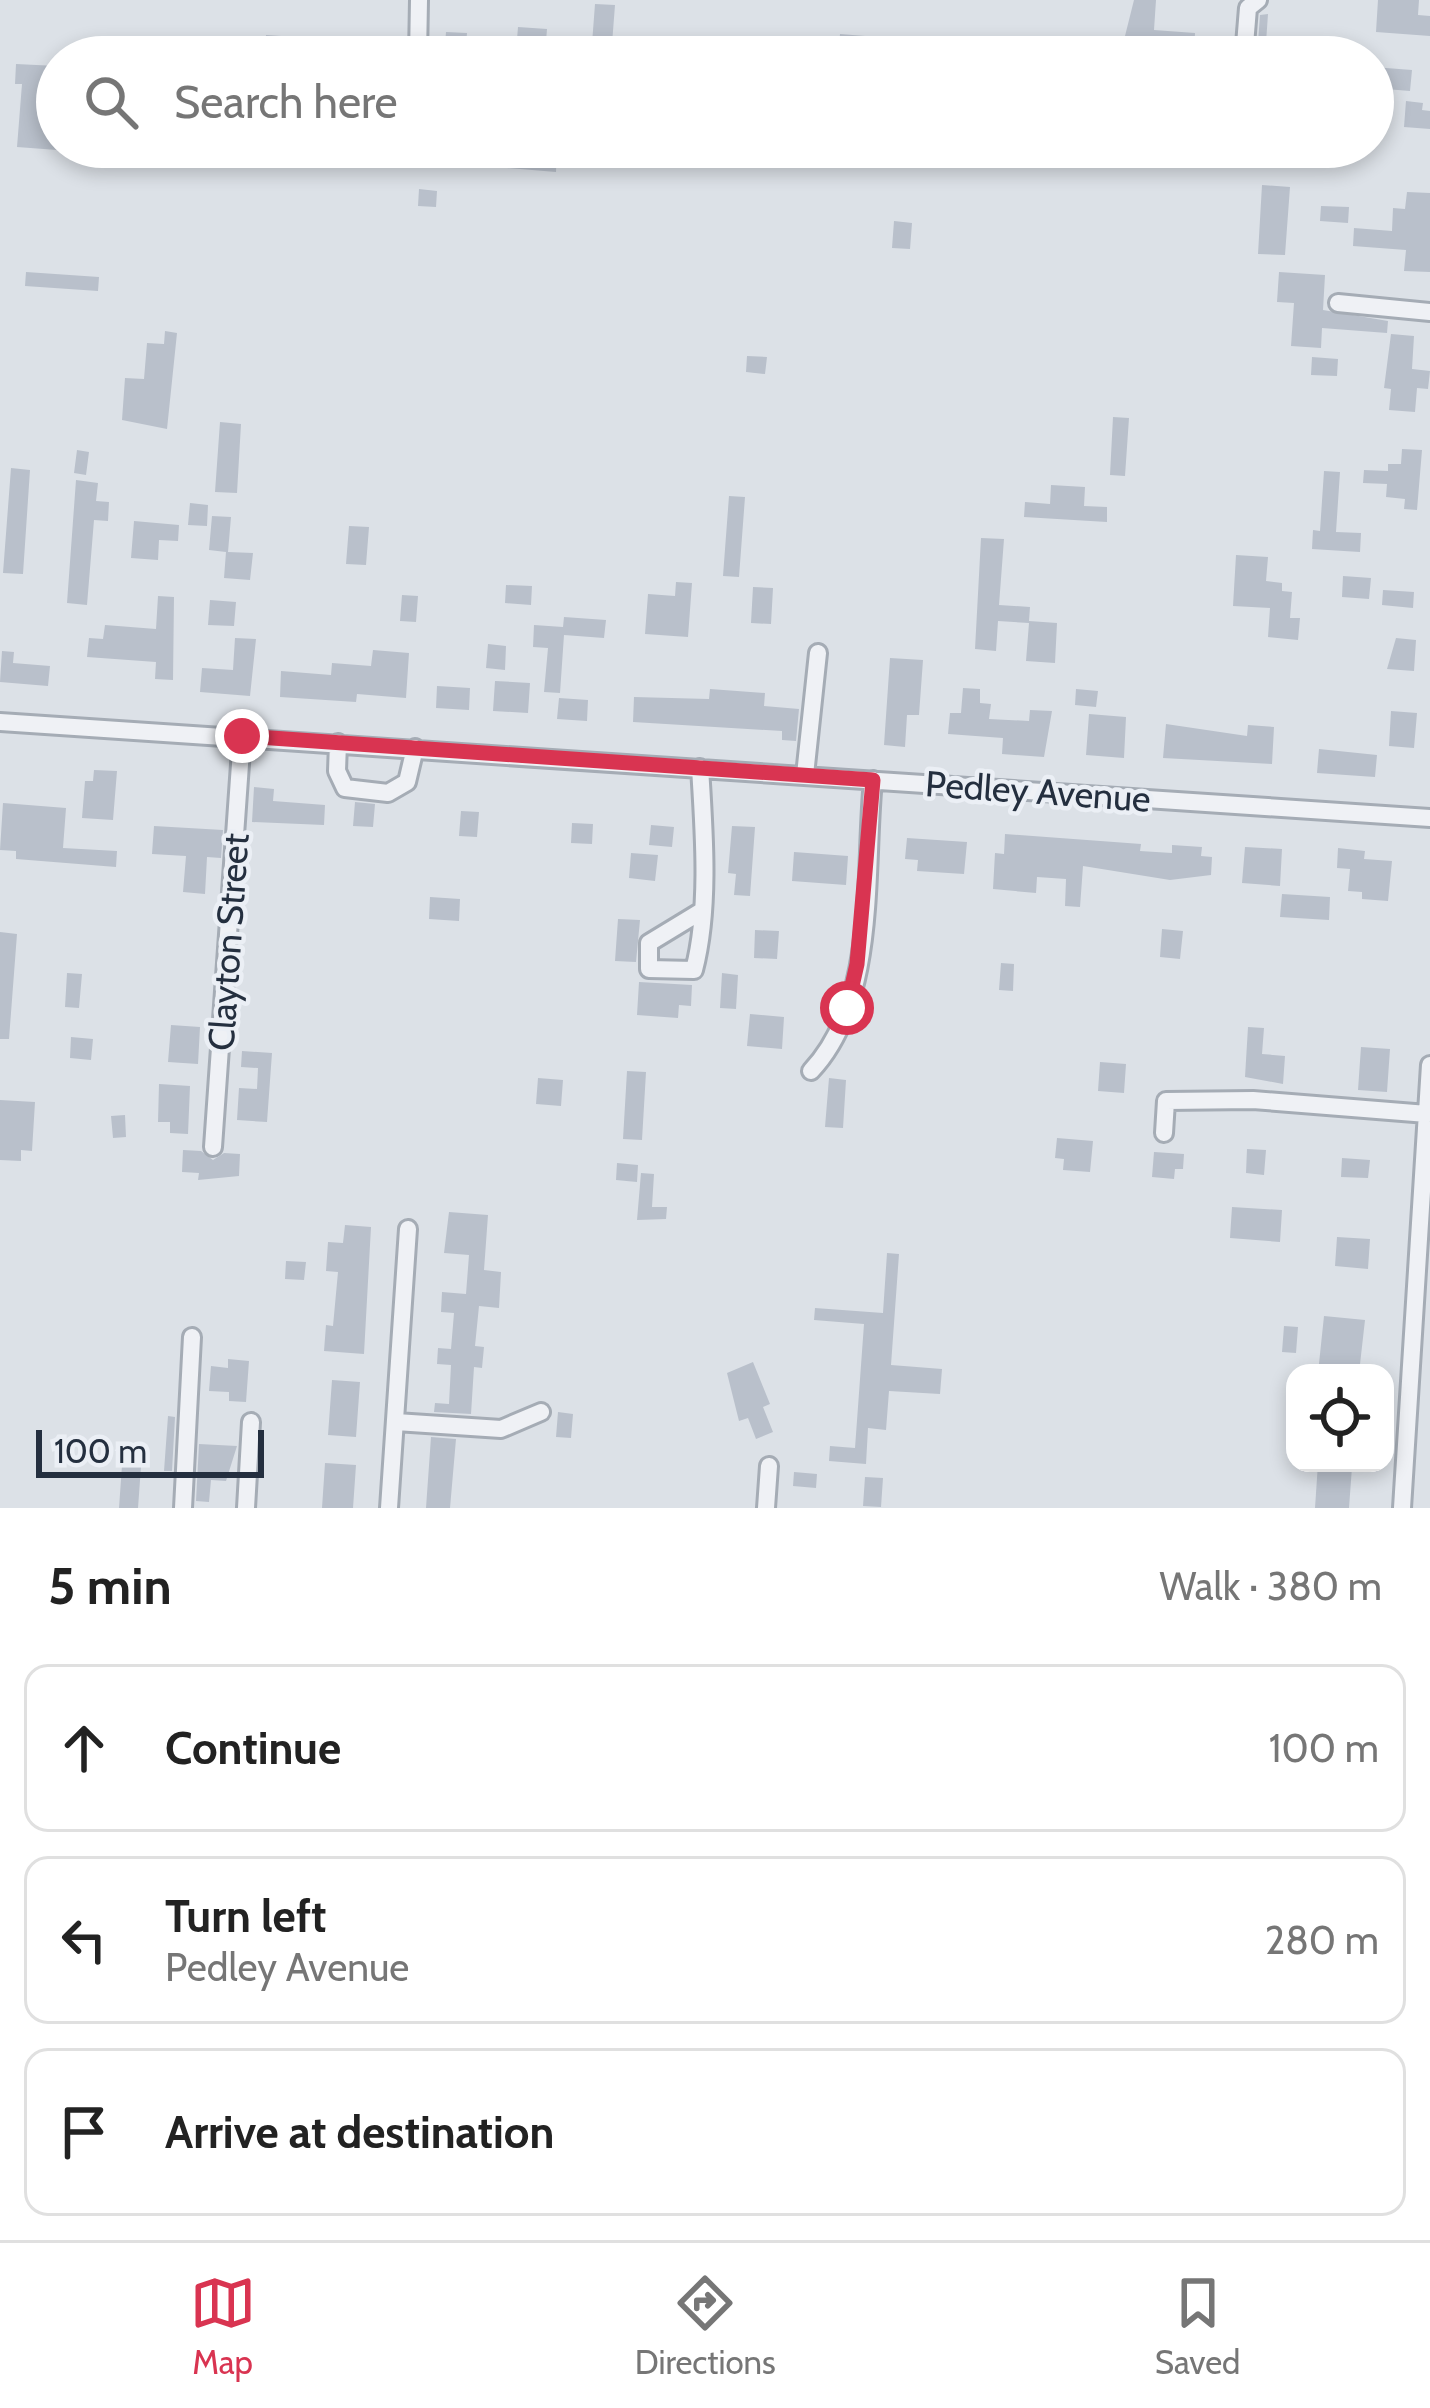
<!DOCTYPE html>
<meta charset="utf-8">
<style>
body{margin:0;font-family:Cabin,sans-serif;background:#f2f2f2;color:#222}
.controls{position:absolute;right:36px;bottom:36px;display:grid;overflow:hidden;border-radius:24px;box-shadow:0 6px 18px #0003}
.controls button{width:108px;height:108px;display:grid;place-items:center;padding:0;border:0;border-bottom:3px solid #e0e0e0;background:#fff;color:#222;font:60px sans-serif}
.scale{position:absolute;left:36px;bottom:30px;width:228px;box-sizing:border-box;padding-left:12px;border:6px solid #242f3f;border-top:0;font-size:33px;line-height:42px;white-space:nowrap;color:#242f3f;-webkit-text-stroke:9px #ebeff5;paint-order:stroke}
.stop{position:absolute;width:36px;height:36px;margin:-27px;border:9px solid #d93451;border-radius:50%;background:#fff}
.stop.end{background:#d93451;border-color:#fff;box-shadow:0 3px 12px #0008}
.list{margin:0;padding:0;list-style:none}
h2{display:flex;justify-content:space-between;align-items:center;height:156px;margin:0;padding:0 48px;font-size:51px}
h2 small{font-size:39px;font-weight:400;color:#767676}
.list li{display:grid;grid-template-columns:78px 1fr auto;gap:36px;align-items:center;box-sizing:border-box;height:168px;margin:0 24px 24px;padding:0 24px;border:3px solid #e0e0e0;border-radius:24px}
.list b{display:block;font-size:45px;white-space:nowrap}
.list p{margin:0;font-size:39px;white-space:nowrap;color:#767676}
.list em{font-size:39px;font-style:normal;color:#767676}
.icon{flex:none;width:66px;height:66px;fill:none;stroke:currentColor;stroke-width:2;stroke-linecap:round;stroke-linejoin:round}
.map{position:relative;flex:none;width:1430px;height:1508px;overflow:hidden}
.search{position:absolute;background:#fff;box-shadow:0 6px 18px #0003;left:36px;right:36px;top:36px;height:132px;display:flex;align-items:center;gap:30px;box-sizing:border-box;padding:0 42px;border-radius:66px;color:#767676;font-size:45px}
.sheet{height:732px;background:#fff}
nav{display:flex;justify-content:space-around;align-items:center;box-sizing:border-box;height:168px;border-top:3px solid #e0e0e0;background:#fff;font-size:33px;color:#767676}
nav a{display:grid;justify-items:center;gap:6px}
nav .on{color:#d93451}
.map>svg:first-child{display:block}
.building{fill:#b9c0cb}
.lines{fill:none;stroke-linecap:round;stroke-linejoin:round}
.minor-casing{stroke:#a5acb5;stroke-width:22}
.minor{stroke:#eff1f5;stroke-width:16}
.route{stroke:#d93451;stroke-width:15}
.labels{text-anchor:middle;stroke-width:9;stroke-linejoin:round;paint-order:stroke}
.street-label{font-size:36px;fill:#242f3f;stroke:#ebeff5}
</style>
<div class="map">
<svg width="1430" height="1508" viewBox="0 0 1430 1508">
<rect width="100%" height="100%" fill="#dce1e7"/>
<!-- building -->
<path class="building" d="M1134 0H1156L1154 30 1195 33 1194 55 1152 52V57H1140L1141 37 1125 36Z
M1378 0H1419L1418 15 1430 16V36L1376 32Z
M595 4 615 5 611 57H591Z
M1268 14 1265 57H1257L1260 15Z
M518 27 547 29 545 54 516 52Z
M446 32 467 33 465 57H444Z
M840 34 865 36 863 57H838Z
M266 35 296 37 295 57H265Z
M1063 40 1093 41 1092 57H1062Z
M16 64 57 66V150L17 147 22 84H15Z
M1373 67 1412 70 1410 91 1373 88Z
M1406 101 1423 103 1422 110 1430 111V129L1404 127Z
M497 147H557L556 172 495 167Z
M1165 147H1229L1228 164 1165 156Z
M1262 185 1290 187 1285 255 1258 254Z
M419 189 437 191 436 207 418 206Z
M1407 192 1430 193V272L1404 271 1406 250 1353 246 1354 228 1392 231 1393 208 1405 209Z
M1321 206 1349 207 1348 223 1320 221Z
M894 221 912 223 910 249 892 248Z
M26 272 99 277 98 291 25 286Z
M1279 272 1325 275 1323 310 1388 321 1387 333 1322 328 1321 348 1291 346 1294 303 1277 302Z
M165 331 177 333 167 429 122 420 125 378 144 379 147 343 164 344Z
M1391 334 1414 336 1412 369 1430 371 1428 389 1417 388 1415 412 1389 410 1391 389 1384 388Z
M747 356 767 357 765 374 746 372Z
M1312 357 1338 359 1337 376 1311 375Z
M1113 417 1129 418 1125 476 1110 475Z
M220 422 241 424 237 493 215 492Z
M1402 449 1422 450 1417 510 1404 509 1405 499 1386 497 1387 484 1363 483 1364 470 1388 471V464H1401Z
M77 450 89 452 86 475 74 473Z
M11 468 30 470 23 574 3 573Z
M1324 471 1340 472 1336 532 1361 533 1360 552 1312 549 1313 530 1320 531Z
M76 480 98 483 96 501 109 502 108 521 94 520 87 605 67 603Z
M1051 485 1085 487 1084 506 1107 507V522L1024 517 1025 502 1050 504Z
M729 496 745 497 739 577 723 576Z
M190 503 208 505 207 526 188 525Z
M212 516 231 517 228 552 253 553 250 580 224 578 226 552 209 550Z
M134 521 179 525 178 541 159 540 158 560 131 558Z
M349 526 369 527 366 565 346 564Z
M981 538 1004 539 999 605 1030 607 1029 621 1057 623 1055 663 1026 661 1029 623 998 621 996 651 975 649Z
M1236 555 1268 557 1266 581 1282 583V591L1292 592 1290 618H1300L1298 640 1268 637 1270 608 1233 606Z
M1343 576 1371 578 1369 599 1342 597Z
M676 582 692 583 688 637 645 634 648 594 675 596Z
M506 585 532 586 531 605 505 603Z
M753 587 773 588 771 624 751 623Z
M1383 590 1414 592 1413 608 1382 605Z
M402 595 418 596 416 622 400 621Z
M158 596 174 597 173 680 155 679 156 662 87 657 89 638 103 639 105 625 156 629Z
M210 600 236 602 234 626 208 625Z
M564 617 606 620 604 638 564 635 560 693 544 692 548 648 533 647 534 625 563 627Z
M235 638 256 639 250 696 200 692 202 668 233 670Z
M1396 638 1416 640 1414 671 1387 669Z
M488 644 506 646 505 670 486 668Z
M373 650 409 653 406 698 357 694 356 702 280 697 281 671 331 675 332 663 371 666Z
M2 651 14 652 13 663 50 666 48 686 0 682Z
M890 658 923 660 919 715H907L905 747 884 745Z
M495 681 530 683 528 713 493 711Z
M437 686 470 688 469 710 436 708Z
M963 688 980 689V703L991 704 989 719 1029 721 1030 710 1052 711 1044 757 1002 754 1003 738 948 734 950 713H961Z
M710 689 765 693 764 706 799 709 796 741 782 740V731L633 722 634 697 709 699Z
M1076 689 1098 691 1096 707 1075 705Z
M559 698 588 700 587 721 557 719Z
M1391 711 1417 713 1414 748 1389 746Z
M1089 714 1126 717 1124 758 1086 755Z
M1166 724 1247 736 1248 725 1274 727 1272 764 1163 758Z
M1319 749 1377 755 1375 777 1317 773Z
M94 770 117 771 113 820 82 818 85 781H93Z
M254 787 274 789 273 801 325 805 324 825 252 822Z
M355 802 375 804 373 827 353 826Z
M3 803 66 808 63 848 117 851 116 867 16 859V851L0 850Z
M461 811 479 812 477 837 459 836Z
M572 823 593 824 592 844 571 843Z
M651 825 674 827 672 847 649 845Z
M154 826 223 830 221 858 207 857 205 894 183 892 186 856 152 854Z
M732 826 755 827 750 896 734 895 736 874 728 873Z
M1005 834 1141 844 1140 851 1172 853V845L1202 847 1201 856 1212 857 1211 875 1170 880 1083 866 1080 907 1065 906 1066 879 1037 877 1036 893 993 889 995 853 1004 854Z
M907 838 967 842 964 874 917 871 918 860 905 859Z
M1245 847 1282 849 1280 886 1242 883Z
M1338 848 1365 851 1364 859 1392 861 1388 901 1362 899V892L1348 891 1350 869 1337 868Z
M794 852 848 856 846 885 792 881Z
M631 853 658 855 655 881 629 878Z
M1282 894 1330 897 1329 920 1280 917Z
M430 897 460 899 459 921 429 919Z
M618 919 640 920 636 962 615 961Z
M1162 929 1183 931 1180 959 1160 957Z
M755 930 779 931 777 959 754 958Z
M0 932 17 934 9 1039H0Z
M1001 963 1014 964 1013 991 999 990Z
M67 973 82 974 79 1008 65 1007Z
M722 973 738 975 736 1009 720 1008Z
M639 982 692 985 691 1006 679 1005 678 1018 637 1015Z
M750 1014 784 1017 782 1049 747 1046Z
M171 1025 200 1027 198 1064 168 1062Z
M1248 1027 1264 1028 1262 1054 1285 1056 1283 1084 1245 1077Z
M71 1037 93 1039 91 1060 70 1058Z
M1361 1047 1390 1049 1387 1092 1358 1090Z
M242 1051 272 1053 267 1122 237 1120 239 1088 257 1089 258 1068 241 1067Z
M1100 1062 1126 1064 1124 1093 1098 1091Z
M627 1071 646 1072 642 1140 623 1139Z
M538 1078 563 1080 561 1106 536 1104Z
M829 1078 846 1080 843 1128 825 1127Z
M159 1084 190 1086 188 1134 170 1133V1122H158Z
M0 1100 35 1102 32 1151 21 1150V1161L0 1160Z
M125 1115 126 1137 113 1138 111 1116Z
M1057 1138 1093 1141 1090 1172 1063 1170 1064 1159 1055 1158Z
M1247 1149 1266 1150 1264 1175 1246 1173Z
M183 1150 201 1151 213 1160 224 1153 240 1154 239 1176 198 1180 199 1173 182 1172Z
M1154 1152 1184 1154 1183 1169H1175L1174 1179 1152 1177Z
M1342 1158 1370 1160 1368 1178 1341 1177Z
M617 1163 638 1165 637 1182 616 1180Z
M641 1173 654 1174 652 1207H667L666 1219 637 1220Z
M1232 1207 1282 1210 1280 1242 1230 1238Z
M449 1212 488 1215 484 1270 501 1272 499 1308 479 1306 475 1346 484 1347 482 1368 474 1367 471 1414 434 1412 435 1403 449 1404 451 1365 437 1364 438 1348 451 1349 454 1313 441 1312 442 1292 466 1294 469 1255 444 1253Z
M345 1225 371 1227 364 1354 324 1351 326 1325 333 1326 338 1272 326 1271 328 1242 343 1243Z
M1337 1237 1370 1239 1368 1269 1335 1266Z
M887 1253 899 1254 891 1365 942 1369 940 1394 889 1391 886 1430 868 1428 866 1464 829 1461 830 1446 855 1448 864 1324 814 1320 815 1308 883 1313Z
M286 1261 306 1262 304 1280 285 1279Z
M1324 1316 1365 1320 1359 1373H1318Z
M1284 1326 1298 1327 1296 1353 1282 1352Z
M228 1359 249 1361 246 1402 229 1401V1392L209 1391 211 1366 228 1368Z
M753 1362 770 1404 763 1407 773 1432 756 1439 748 1418 739 1421 727 1373Z
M332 1380 360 1382 356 1437 328 1435Z
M558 1412 573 1414 571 1438 556 1437Z
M168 1416 175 1417 172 1471H164Z
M431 1437 456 1439 450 1508H426Z
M199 1444 237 1446 226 1481 211 1480 209 1502 196 1501Z
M123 1451 142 1453 138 1508H119Z
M325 1463 356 1465 353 1508H322Z
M1318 1463 1352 1467 1349 1508H1315Z
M794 1472 817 1474 816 1488 793 1486Z
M865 1477 883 1478 881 1507 863 1506Z"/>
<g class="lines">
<!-- minor casing -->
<g class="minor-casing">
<path id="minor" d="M418 57 419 0
M1244 57 1248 8 1258 0
M1338 303 1430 312
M0 722 1430 818
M338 743 337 771 345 788 388 793 407 782 415 748
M805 775 818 653
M700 912 649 943V969L694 970C710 909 704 831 700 768
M811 1071C878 1000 864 870 873 780
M1164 1133 1166 1101 1253 1100 1427 1114
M213 1147 242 736
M396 1422 501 1429 541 1412
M183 1508 192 1337
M246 1508 251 1422
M389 1508 408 1229
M766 1508 769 1466
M1402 1508 1430 1065"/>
</g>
<!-- minor -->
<use href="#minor" class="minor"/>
</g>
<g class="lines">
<!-- route -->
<path class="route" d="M242 736 873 780 857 964 847 1008"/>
</g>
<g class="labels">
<!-- street labels -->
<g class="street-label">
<text transform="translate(1038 791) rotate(4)" y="13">Pedley Avenue</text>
<text transform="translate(228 942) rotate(-86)" y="13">Clayton Street</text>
</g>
</g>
</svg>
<div class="controls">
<button><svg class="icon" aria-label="locate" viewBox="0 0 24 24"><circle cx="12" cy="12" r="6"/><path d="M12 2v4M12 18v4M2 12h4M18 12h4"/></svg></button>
</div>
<div class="scale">100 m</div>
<div class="stop" style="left:847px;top:1008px"></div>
<div class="stop end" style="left:242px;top:736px"></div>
<div class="search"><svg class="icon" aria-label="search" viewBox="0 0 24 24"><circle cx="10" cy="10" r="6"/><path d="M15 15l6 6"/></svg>Search here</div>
</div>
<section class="sheet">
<h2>5 min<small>Walk · 380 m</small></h2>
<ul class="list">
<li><svg class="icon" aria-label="ahead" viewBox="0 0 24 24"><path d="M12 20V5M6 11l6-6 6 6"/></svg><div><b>Continue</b></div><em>100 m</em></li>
<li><svg class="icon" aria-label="left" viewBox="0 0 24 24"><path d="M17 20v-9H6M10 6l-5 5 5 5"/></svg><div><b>Turn left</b><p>Pedley Avenue</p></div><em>280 m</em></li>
<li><svg class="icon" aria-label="arrive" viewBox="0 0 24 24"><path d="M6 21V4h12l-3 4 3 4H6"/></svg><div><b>Arrive at destination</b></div></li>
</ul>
</section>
<nav>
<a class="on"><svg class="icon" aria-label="map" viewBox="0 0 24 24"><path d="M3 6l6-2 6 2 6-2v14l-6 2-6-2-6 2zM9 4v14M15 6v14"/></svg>Map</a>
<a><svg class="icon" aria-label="directions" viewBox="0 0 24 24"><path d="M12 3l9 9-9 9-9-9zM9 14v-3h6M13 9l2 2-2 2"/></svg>Directions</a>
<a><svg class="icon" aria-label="saved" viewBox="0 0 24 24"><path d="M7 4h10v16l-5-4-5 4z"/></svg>Saved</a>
</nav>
